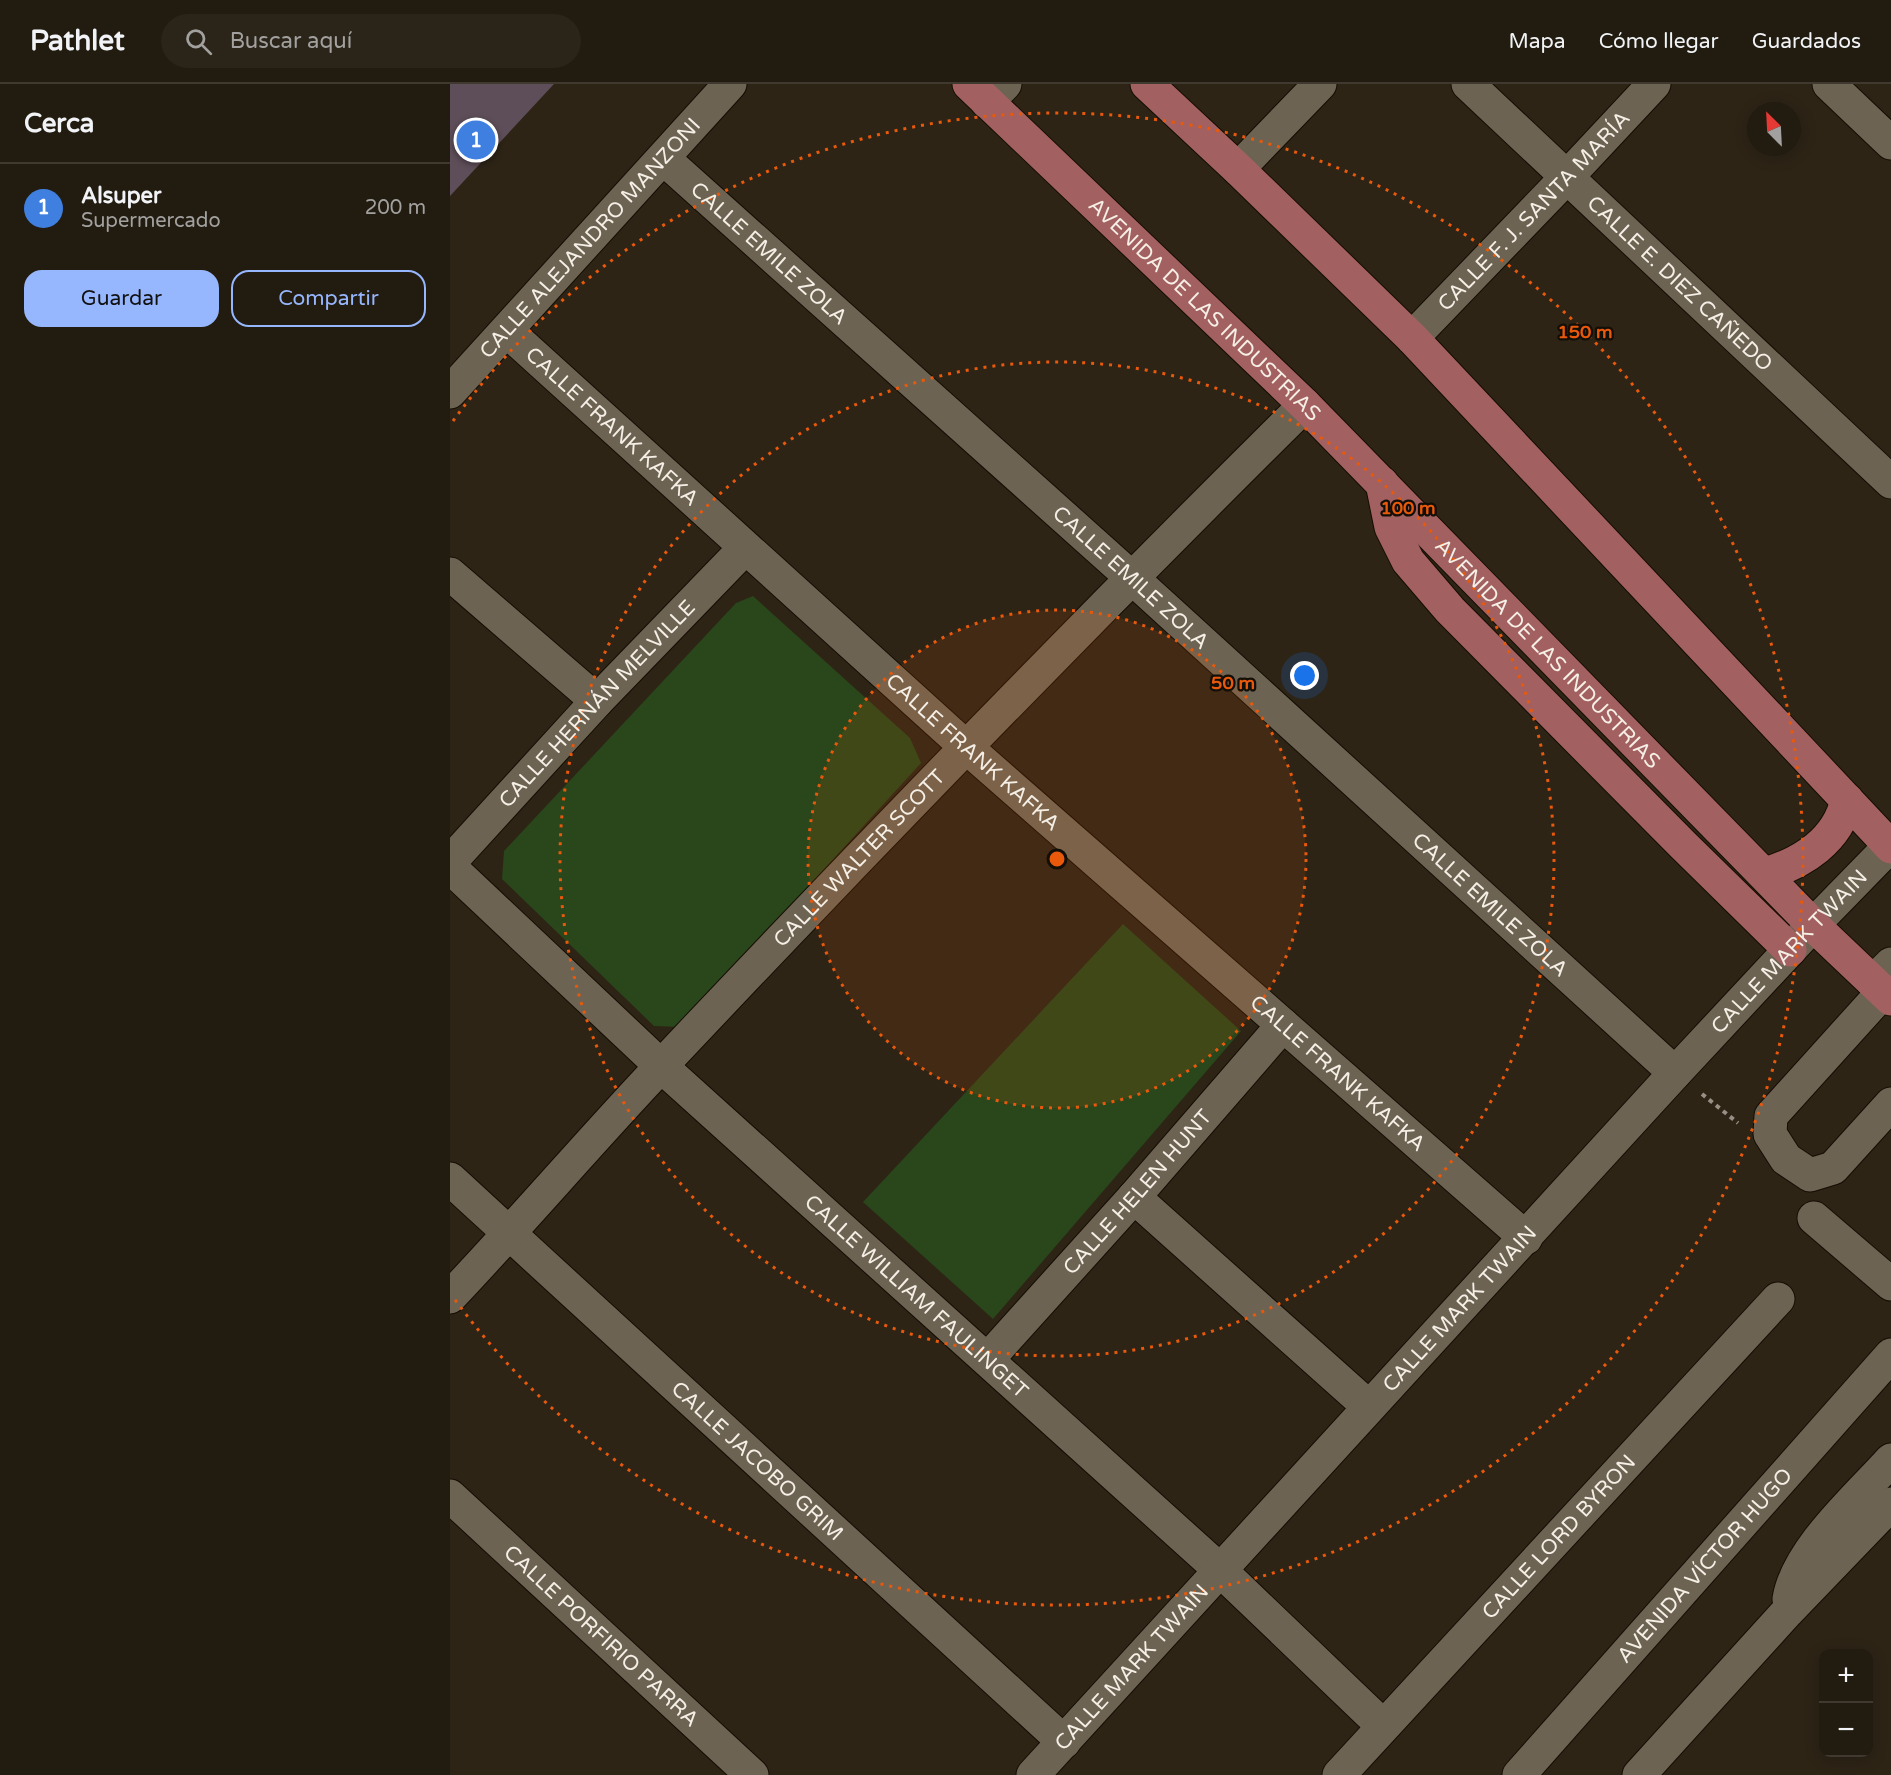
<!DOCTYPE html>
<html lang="es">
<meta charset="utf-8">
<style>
body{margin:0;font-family:"Varela Round",sans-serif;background:#2a2419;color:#f1f3f6}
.controls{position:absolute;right:18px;bottom:18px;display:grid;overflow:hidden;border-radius:12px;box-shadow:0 3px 15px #0003}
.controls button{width:54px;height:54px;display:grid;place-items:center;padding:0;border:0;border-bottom:2px solid #3f3930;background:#221b10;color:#f1f3f6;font:30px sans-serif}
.compass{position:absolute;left:1297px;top:18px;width:54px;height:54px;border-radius:50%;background:#221b10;box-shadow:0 3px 15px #0003;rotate:336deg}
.you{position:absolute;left:855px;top:592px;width:21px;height:21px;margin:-15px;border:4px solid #fff;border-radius:50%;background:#1a73e8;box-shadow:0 0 0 9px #1a73e833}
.badge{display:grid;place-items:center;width:39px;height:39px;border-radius:50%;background:#96b6fd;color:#fff;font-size:20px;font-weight:700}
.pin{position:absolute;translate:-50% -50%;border:3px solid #fff;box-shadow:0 2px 6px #0006}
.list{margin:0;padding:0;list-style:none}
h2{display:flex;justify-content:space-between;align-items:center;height:78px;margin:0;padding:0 24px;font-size:26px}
h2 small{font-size:20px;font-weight:400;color:#a2a19f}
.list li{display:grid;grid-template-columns:39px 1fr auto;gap:18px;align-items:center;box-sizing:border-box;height:90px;padding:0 24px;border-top:2px solid #3f3930}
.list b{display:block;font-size:22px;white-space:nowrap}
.list p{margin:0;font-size:20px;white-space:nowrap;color:#a2a19f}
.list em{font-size:20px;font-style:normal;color:#a2a19f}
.actions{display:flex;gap:12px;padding:18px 24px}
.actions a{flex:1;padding:14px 0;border:2px solid #96b6fd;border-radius:18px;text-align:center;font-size:21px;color:#96b6fd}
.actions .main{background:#96b6fd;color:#111}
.icon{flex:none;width:33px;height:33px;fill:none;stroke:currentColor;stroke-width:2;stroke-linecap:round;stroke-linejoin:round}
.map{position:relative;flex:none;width:1441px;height:1691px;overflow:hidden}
header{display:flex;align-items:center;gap:36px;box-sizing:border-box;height:84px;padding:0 30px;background:#221b10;border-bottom:2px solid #3f3930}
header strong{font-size:28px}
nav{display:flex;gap:33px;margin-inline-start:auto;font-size:21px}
.search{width:420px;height:54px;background:#2a2419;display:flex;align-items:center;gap:15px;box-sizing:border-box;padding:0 21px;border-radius:33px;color:#a2a19f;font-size:22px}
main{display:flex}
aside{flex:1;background:#221b10}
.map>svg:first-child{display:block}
.green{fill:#2a461b}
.building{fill:#5e4e59}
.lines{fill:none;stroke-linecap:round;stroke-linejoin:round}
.minor-casing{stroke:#150d03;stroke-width:35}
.major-casing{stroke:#150d03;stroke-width:35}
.path{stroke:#989085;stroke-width:4;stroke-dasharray:4.5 4.5;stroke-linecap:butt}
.minor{stroke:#6d6353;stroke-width:33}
.major{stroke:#a26160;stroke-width:33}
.ring{fill:none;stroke:#e8590c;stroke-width:3;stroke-dasharray:3 6}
.labels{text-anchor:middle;stroke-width:4.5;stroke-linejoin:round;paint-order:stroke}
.street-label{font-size:21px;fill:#f5efe6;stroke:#120e08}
.centre{fill:#e8590c;stroke:#120e08;stroke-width:3}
.ring-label{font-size:18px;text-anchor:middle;font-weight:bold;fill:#e8590c;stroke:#120e08;stroke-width:4.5;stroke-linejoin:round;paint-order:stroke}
</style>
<header>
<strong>Pathlet</strong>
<div class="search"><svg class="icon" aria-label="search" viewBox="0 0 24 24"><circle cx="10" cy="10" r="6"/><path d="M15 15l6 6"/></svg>Buscar aquí</div>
<nav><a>Mapa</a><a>Cómo llegar</a><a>Guardados</a></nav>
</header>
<main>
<aside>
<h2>Cerca<small></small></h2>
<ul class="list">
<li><span class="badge" style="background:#3f7fe0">1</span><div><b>Alsuper</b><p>Supermercado</p></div><em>200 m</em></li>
</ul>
<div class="actions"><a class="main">Guardar</a><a>Compartir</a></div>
</aside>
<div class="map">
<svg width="1441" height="1691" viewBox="0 0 1441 1691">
<rect width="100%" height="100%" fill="#2d2416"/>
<!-- green -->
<path class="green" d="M303 512 460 654 471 679 230 943 204 942 52 795 54 767 286 519Z
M673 840 791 947 543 1235 413 1118Z"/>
<!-- building -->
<path class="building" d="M0 0H104L0 112Z"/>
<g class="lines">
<!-- minor casing -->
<g class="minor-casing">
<g id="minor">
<path id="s1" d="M1018 0 1441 398"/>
<path d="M1379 0 1441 59"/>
<path d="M537 18 555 0"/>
<path id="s2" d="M214 75 682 494 1225 989"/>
<path d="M788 85 870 0"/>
<path id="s3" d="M57 247 516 663 1076 1154"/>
<path id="s4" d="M962 254 1117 93 1204 0"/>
<path id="s5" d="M0 308 280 0"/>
<path d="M0 490 147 617"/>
<path id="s6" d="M0 778 147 617 295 464"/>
<path id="s7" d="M0 783 211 982 770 1486 933 1642"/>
<path d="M1423 898 1441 880"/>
<path d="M1433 908 1321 1032 1320 1050 1336 1075 1360 1091 1383 1084 1441 1020"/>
<path id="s8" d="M0 1095 614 1658"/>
<path d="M684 1113 919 1323"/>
<path d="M1364 1134 1441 1200"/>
<path id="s9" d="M0 1213C73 1136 141 1056 214 979 424 756 637 537 855 321"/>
<path id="s10" d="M538 1275 684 1113 833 941"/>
<path id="s11" d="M0 1412 302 1691"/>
<path d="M1339 1515C1347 1466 1408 1413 1441 1376"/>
<path id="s12" d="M583 1691 1225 989 1363 841 1440 762"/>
<path id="s13" d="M889 1691 1328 1215"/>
<path id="s14" d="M1069 1691 1441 1271"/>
<path d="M1189 1691 1337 1528 1441 1420"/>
</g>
</g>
<!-- major casing -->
<g class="major-casing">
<g id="major">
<path id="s15" d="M519 0 855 321 1363 841 1441 915"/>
<path d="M697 0 788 85 962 254 1441 763"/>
<path d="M932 399 941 443 958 477 1000 526 1233 761 1340 866"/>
<path d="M1315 790C1353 779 1388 756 1397 716"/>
</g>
</g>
<!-- path -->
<path class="path" d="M1252 1010 1288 1039"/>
<!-- minor -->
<use href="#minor" class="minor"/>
<!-- major -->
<use href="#major" class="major"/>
</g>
<!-- distance rings -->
<circle cx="607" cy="775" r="249" fill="#e8590c" fill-opacity=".12"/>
<g class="ring">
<circle cx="607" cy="775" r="249"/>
<circle cx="607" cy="775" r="497"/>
<path d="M3 337A746 746 0 1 1 3 1213"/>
</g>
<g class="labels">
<!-- street labels -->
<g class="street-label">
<text dy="7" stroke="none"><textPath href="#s4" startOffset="176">CALLE F. J. SANTA MARÍA</textPath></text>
<text dy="7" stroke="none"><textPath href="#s5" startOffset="208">CALLE ALEJANDRO MANZONI</textPath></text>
<text dy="7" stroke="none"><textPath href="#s2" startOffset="141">CALLE EMILE ZOLA</textPath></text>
<text dy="7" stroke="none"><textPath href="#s1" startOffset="291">CALLE E. DIEZ CAÑEDO</textPath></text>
<text dy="7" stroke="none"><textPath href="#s15" startOffset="326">AVENIDA DE LAS INDUSTRIAS</textPath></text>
<text dy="7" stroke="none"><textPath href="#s3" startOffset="142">CALLE FRANK KAFKA</textPath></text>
<text dy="7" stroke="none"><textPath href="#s2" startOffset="627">CALLE EMILE ZOLA</textPath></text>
<text dy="7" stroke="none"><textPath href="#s15" startOffset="812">AVENIDA DE LAS INDUSTRIAS</textPath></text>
<text dy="7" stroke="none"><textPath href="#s6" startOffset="216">CALLE HERNÁN MELVILLE</textPath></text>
<text dy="7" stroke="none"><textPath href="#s3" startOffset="628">CALLE FRANK KAFKA</textPath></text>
<text dy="7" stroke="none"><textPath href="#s9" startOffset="600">CALLE WALTER SCOTT</textPath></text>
<text dy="7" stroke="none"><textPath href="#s2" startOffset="1113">CALLE EMILE ZOLA</textPath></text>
<text dy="7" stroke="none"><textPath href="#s12" startOffset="1118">CALLE MARK TWAIN</textPath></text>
<text dy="7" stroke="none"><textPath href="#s3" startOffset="1114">CALLE FRANK KAFKA</textPath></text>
<text dy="7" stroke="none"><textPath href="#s10" startOffset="224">CALLE HELEN HUNT</textPath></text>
<text dy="7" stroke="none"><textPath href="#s7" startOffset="634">CALLE WILLIAM FAULINGET</textPath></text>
<text dy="7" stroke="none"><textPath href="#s12" startOffset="632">CALLE MARK TWAIN</textPath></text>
<text dy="7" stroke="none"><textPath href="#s8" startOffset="417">CALLE JACOBO GRIM</textPath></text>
<text dy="7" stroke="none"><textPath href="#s13" startOffset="324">CALLE LORD BYRON</textPath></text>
<text dy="7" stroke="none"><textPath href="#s14" startOffset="280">AVENIDA VÍCTOR HUGO</textPath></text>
<text dy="7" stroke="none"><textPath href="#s11" startOffset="206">CALLE PORFIRIO PARRA</textPath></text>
<text dy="7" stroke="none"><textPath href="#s12" startOffset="146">CALLE MARK TWAIN</textPath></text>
</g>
</g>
<circle cx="607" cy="775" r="9" class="centre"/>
<g class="ring-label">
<text x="1135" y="254">150 m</text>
<text x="958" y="430">100 m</text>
<text x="783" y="605">50 m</text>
</g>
</svg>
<div class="controls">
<button>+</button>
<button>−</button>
</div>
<svg class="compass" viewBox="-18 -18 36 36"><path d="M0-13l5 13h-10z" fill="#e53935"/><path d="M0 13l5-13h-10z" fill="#a2a19f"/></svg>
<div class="you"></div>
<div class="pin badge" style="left:26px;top:56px;background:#3f7fe0">1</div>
</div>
</main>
